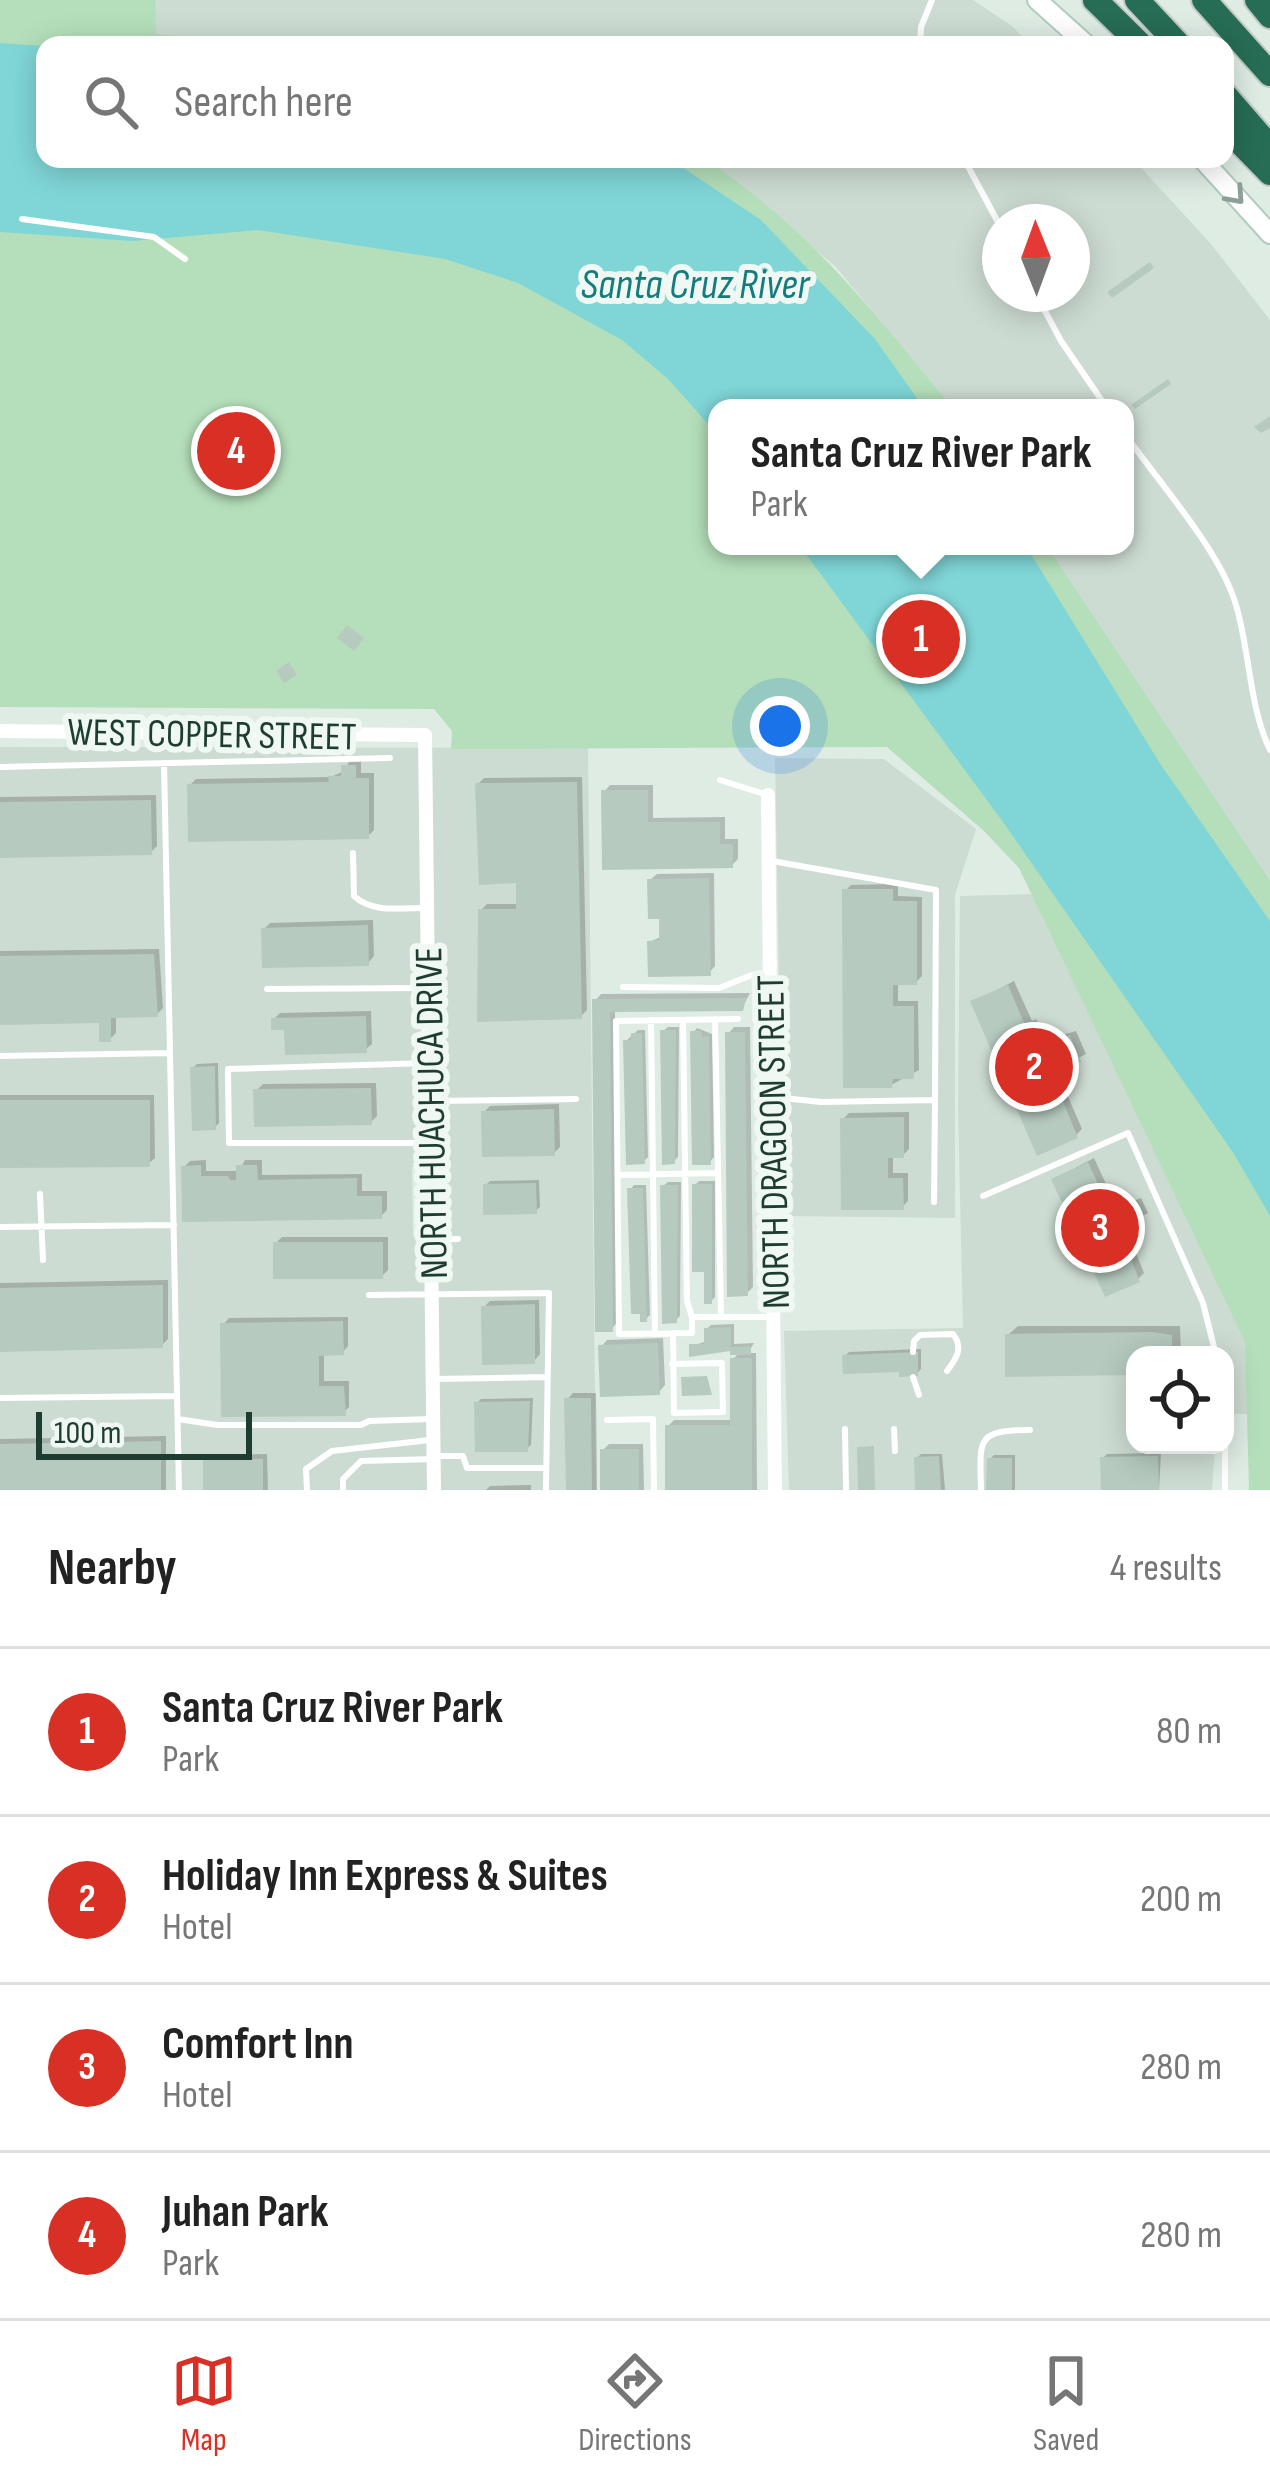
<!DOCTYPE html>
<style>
body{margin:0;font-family:"Sofia Sans Condensed",sans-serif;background:#f6f6f6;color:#222}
.controls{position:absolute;right:36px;bottom:36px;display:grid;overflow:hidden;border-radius:24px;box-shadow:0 6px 30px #0003}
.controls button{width:108px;height:108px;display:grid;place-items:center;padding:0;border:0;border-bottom:3px solid #e0e0e0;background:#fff;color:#222;font:60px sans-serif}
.compass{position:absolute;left:982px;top:204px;width:108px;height:108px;border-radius:50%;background:#fff;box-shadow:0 6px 30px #0003;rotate:359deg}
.scale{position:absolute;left:36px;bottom:30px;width:216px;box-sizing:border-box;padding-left:12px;border:6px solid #1e3d30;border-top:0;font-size:33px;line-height:42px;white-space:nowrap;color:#1e3d30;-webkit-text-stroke:9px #eff8f2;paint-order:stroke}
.you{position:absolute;left:780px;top:726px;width:42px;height:42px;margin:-30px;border:9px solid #fff;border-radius:50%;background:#1a73e8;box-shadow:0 0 0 18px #1a73e833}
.badge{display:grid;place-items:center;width:78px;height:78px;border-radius:50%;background:#d93025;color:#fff;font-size:39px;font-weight:700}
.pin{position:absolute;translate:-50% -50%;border:6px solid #fff;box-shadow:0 3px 12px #0006}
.popup{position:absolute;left:708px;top:399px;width:426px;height:156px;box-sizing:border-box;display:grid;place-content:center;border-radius:24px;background:#fff;filter:drop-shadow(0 3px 9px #0005);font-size:39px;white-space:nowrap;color:#767676}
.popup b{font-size:45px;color:#222}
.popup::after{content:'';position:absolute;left:50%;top:100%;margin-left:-24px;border:24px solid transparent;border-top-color:#fff}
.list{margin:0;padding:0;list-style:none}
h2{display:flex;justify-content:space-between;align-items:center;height:156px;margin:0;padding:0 48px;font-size:51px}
h2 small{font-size:39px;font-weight:400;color:#767676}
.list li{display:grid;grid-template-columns:78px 1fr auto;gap:36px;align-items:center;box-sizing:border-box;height:168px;padding:0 48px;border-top:3px solid #e0e0e0}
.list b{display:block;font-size:45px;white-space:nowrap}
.list p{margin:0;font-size:39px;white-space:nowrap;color:#767676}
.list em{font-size:39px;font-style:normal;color:#767676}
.icon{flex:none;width:66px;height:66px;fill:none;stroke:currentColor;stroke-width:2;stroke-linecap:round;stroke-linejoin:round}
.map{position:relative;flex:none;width:1270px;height:1490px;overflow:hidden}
.search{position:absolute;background:#fff;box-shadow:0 6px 30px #0003;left:36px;right:36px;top:36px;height:132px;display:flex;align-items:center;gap:30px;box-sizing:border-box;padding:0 42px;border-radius:24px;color:#767676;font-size:45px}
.sheet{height:828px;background:#fff}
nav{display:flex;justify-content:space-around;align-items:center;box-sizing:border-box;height:168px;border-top:3px solid #e0e0e0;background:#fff;font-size:33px;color:#767676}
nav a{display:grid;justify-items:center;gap:6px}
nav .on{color:#d93025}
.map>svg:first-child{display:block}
.built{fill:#cddcd2;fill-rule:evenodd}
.green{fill:#b5dfba}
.water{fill:#80d6d7}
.shadow{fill:#0003}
.building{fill:#b6cabf}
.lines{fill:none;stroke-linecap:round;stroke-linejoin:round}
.secondary-casing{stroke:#b1cdbe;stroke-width:22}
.highway-casing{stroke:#c0c9c5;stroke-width:28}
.lane{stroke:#fff;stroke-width:6}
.street{stroke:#fff;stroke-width:14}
.secondary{stroke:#fff;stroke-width:18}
.highway{stroke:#276c54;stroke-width:24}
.oneway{stroke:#8e9e98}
.labels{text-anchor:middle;stroke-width:12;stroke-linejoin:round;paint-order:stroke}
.street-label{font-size:39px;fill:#1e3d30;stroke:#eff8f2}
.water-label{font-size:42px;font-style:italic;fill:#127c7f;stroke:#eff8f2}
</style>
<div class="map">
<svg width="1270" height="1490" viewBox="0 0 1270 1490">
<rect width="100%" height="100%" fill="#deece4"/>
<!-- built -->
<path class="built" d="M155 0H973L1012 26 1030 45H310L155 34Z
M704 159H1133L1211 244 1270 320V880L1047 546H1125V408H953L835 266ZM1000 222H1072V294H1000Z
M0 747 588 748 596 1490H0ZM412 1167 445 1168V1236L413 1237Z
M775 758 884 759 976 829 955 895V1218L783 1216Z
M1038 894 1252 1341 1254 1414H1225V1355H1135V1445H1215L1212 1490H789L784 1331 963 1328 958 1108 960 896Z"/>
<!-- green -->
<path class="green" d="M0 0H155L156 34 310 45H45V159H704C807 225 876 315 953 408H717V546H1047L1270 880V1490H1249L1245 1342 1019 868 984 831 887 747 451 749 452 731 434 709 0 707Z"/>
<!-- water -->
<path class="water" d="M0 43 45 46V159H670L761 220 875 339 924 408H717V434L668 379 622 340 518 283 445 259 258 230 133 241 0 232Z
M800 546H1026L1161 765 1270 921V1216L1234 1154 1003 822Z"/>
<!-- shadow -->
<path class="shadow" d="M350 760H361V773H374V830L368 836 190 785 196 779 331 777 344 771Z
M582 777 587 1010 581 1016 481 910 487 904H519V880L478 784 484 778Z
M610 785H653V818L725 817V839H738V859L732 865 605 866 604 792Z
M156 795 157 846 151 852 0 855V797Z
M714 873 715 966 709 973 650 942 662 936V915L650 880 657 874Z
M898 884V896L922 897V976L916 982H898V1001H918L919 1070 891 1085 845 891 851 885Z
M373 920 374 956 368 963 264 929 270 923Z
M159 949 163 1008 157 1014 116 1015V1033L110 1039 102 1020 0 1022V951Z
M1014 981 1032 1021 1036 1019 1046 1040 1076 1031 1086 1054 1063 1066 1069 1089 1066 1092 1082 1129 1076 1135 974 1002Z
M750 993 742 1008 615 1009 617 1323 611 1329 595 1001 601 994Z
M371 1011 372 1044 365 1050 287 1027 274 1019 280 1013Z
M668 1027H679L678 1157 674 1161 663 1031Z
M734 1027H750L753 1287 746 1294 728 1034Z
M697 1028 712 1034 714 1157 710 1162 693 1033Z
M638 1030H645L648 1157 644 1161 626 1041Z
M218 1063 219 1123 215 1127 193 1068 197 1064Z
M376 1083 377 1116 371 1122 257 1090 263 1084Z
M0 1095H154L155 1158 148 1164 0 1165Z
M559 1104 560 1147 554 1153 484 1112 490 1106Z
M909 1112V1149L903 1155H893V1173H908V1201L902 1207 843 1119 849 1113Z
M1094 1158 1117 1208 1141 1198 1148 1213 1125 1226 1144 1273 1138 1279 1054 1179Z
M206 1160V1171H239L245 1160H262V1175L362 1174V1191H387V1210L381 1216 185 1219 184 1167 190 1161Z
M539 1180 540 1207 535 1211 486 1185 490 1181Z
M699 1181H715V1297L711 1301 695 1185Z
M668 1182H681L680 1316 676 1320 663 1186Z
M634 1185H646L650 1315 646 1319 630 1190Z
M282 1237H388V1270L382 1276 276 1243Z
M168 1280V1339L162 1345 0 1349V1283Z
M539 1300 540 1354 534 1361 484 1307 490 1301Z
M348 1317V1346L342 1353H324V1381H349V1407L343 1413 223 1325 229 1318Z
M734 1324V1344L754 1343 748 1353H756L757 1490H668V1426L674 1420H733V1359L740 1352 733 1348 692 1346 707 1341V1329L711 1325Z
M1018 1326H1180L1181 1355H1135V1372L1008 1335Z
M663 1338 665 1385 659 1392 601 1347 607 1340Z
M921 1349V1369L917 1374 845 1356 849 1352Z
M573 1393H596L597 1490H569L567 1400Z
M533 1398 531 1445 526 1449 477 1403 481 1399Z
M166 1436V1490H0V1439Z
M609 1444H643L644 1490H603V1450Z
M1161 1453 1159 1490 1103 1458 1107 1454Z
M267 1454 268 1490H206V1461L212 1455Z
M921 1454H942L945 1490H918L917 1458Z
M994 1455H1015V1490H989L990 1459Z
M531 1485V1490H486L490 1486Z"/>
<!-- building -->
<path class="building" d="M1150 262 1154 268 1112 298 1107 292Z
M1168 379 1171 384 1135 409 1131 405Z
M1270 416V428L1261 433 1254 427Z
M347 625 364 638 354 651 337 638Z
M289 662 297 675 284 683 276 671Z
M341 765H356V778H369V839L188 842 187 784 329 782 328 776H341Z
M577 782 582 1019 477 1022 478 909H516V883L479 885 475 783Z
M601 790H648V822H720V844H733V868L602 870Z
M151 800 152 855 0 858V802Z
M709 878 711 976 648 977 647 941 659 940V919H648L647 879Z
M842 889H893V901H917V985H893V1006H914V1079H893L892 1088H843Z
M368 925 369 966 262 968 261 928Z
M154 954 158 1017 111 1018V1042H99V1023L0 1025V956Z
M1008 985 1025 1025 1030 1022 1040 1044 1070 1035 1081 1062 1058 1072 1065 1098 1062 1099 1078 1138 1037 1156 970 1001Z
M746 998 743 1011 610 1012 613 1332H595L592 999Z
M366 1016 367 1053 285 1055 284 1030H271V1018Z
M660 1030H676L675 1164 662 1165Z
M690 1031H702V1037L709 1036 711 1165H692Z
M725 1032H745L748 1296 727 1297Z
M631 1033H642L645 1164 626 1165 623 1040H631Z
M215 1066 216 1130 192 1131 190 1067Z
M371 1088 372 1125 254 1127 253 1089Z
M0 1100H150V1167L0 1168Z
M554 1109 555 1156 482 1157 481 1111Z
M904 1117V1158H888V1178H903L904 1210H841L840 1118Z
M1088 1162 1111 1212 1134 1202 1144 1221 1120 1231 1140 1282 1105 1297 1051 1179Z
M201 1165V1176H228L230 1180H236V1165H257L258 1180 357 1178V1196H382V1219L182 1222 181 1166Z
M536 1183 537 1214 483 1215V1184Z
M692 1184H712V1304H704V1272H692Z
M660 1185H678L677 1323 662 1324Z
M627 1188H643L647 1322H640V1314H631Z
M273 1242H383V1279H273Z
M163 1285V1348L0 1352V1288Z
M535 1304V1364L482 1365 481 1306Z
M343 1321 344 1355 319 1356V1386H344L346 1416 221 1417 220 1323Z
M731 1327V1347L751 1346V1355H730V1351L689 1357V1344H704V1328Z
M1152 1332 1172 1335V1355H1135V1375L1005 1377V1334Z
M658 1343 660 1395 600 1397 598 1345Z
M918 1352V1376L899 1377V1372L843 1374 842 1355Z
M730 1358H752V1490H665V1425H730Z
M707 1376 712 1395 682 1396 681 1377Z
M564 1398H591L592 1490H566Z
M530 1401 528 1452H475L474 1402Z
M161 1441V1490H0V1444Z
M874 1446 875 1490H858L857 1447Z
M600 1449H639V1490H600Z
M939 1456 941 1490H915L914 1457Z
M1158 1456 1159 1490H1101L1100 1457Z
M987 1458H1012V1490H986Z
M203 1459H263V1490H203Z"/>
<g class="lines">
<!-- secondary casing -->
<g class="secondary-casing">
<path id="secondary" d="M1037 0 1087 45
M1202 159 1270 234"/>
</g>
<!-- highway casing -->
<g class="highway-casing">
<path id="highway" d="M1095 0 1141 45
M1137 0 1179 45
M1204 0 1270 74
M1257 0 1270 16
M1225 95 1270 147
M1225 127 1270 173"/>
</g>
<!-- lane -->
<path class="lane" d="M920 45 921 27 932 0
M964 159 1000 226
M22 219 154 237 185 259
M1036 294 1061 341 1107 408
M1125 434C1159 483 1220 550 1236 605 1250 652 1249 706 1270 750
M164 763 179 1490
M0 767 390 758
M720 780 764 794
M353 853 354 896C372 913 400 908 424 908
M772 861 936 890 935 1100 821 1102 773 1097
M623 987 719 988 752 975 766 974
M267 989 424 988
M715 1019 721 1316
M738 1019 616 1021 619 1334 692 1333V1317H770
M651 1020 655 1334
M683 1020 687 1301 692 1317
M0 1056 170 1053
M433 1101 576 1099
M426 1143H229L228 1069 429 1063
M618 1175 718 1173
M40 1194 43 1260
M983 1196 1128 1133 1203 1303 1216 1355
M934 1202 935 1100
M0 1227 174 1225
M431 1240 458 1239
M369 1295 549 1293 546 1490
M913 1352 914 1341 920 1335 953 1334C964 1348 956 1359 947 1371
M672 1364 722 1363 723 1412 674 1413 673 1333
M913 1377 919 1395
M436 1379 547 1377
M0 1398 177 1396
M178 1419 217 1425H361L369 1421 431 1419
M607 1420 653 1419 654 1490
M845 1429 846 1490
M894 1429 895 1451
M1225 1445V1490
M434 1456H463L467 1468H546
M307 1490 306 1469 332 1451 430 1440
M343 1490V1479L361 1461 434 1459
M981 1490C980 1440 975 1430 1030 1430"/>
<!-- street -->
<path class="street" d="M0 731 425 735 434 1490
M768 795 775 1490"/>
<!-- secondary -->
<use href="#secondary" class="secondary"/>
<!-- highway -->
<use href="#highway" class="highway"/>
</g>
<!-- one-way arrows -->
<defs><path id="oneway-chevron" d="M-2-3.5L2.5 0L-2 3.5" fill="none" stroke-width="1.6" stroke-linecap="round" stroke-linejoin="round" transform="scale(3)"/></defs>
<use class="oneway" href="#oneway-chevron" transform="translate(1236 196) rotate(48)"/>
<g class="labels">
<!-- street labels -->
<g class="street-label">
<text transform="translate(212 733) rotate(1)" y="14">WEST COPPER STREET</text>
<text transform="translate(430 1113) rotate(-91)" y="14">NORTH HUACHUCA DRIVE</text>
<text transform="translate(772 1142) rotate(-91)" y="14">NORTH DRAGOON STREET</text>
</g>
<!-- water labels -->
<g class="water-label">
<text x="695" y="298">Santa Cruz River</text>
</g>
</g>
</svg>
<div class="controls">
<button><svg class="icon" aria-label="locate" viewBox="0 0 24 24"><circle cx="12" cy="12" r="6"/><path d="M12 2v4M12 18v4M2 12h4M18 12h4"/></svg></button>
</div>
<svg class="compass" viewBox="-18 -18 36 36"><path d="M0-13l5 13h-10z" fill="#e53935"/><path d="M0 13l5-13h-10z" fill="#767676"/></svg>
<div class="scale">100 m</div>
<div class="you"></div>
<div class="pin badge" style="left:921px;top:639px">1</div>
<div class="popup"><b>Santa Cruz River Park</b>Park</div>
<div class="pin badge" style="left:1034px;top:1067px">2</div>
<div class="pin badge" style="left:1100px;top:1228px">3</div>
<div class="pin badge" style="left:236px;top:451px">4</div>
<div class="search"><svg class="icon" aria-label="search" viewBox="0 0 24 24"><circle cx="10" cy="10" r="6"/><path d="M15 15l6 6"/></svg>Search here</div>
</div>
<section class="sheet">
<h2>Nearby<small>4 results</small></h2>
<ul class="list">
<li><span class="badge">1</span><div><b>Santa Cruz River Park</b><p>Park</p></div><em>80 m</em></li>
<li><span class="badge">2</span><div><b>Holiday Inn Express &amp; Suites</b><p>Hotel</p></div><em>200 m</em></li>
<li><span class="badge">3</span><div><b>Comfort Inn</b><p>Hotel</p></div><em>280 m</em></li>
<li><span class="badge">4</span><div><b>Juhan Park</b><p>Park</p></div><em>280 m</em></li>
</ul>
</section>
<nav>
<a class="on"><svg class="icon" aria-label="map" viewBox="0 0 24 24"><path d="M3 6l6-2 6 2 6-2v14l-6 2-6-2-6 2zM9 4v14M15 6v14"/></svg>Map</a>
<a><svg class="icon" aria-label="directions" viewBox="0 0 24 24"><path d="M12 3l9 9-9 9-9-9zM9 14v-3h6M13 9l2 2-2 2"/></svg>Directions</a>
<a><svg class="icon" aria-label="saved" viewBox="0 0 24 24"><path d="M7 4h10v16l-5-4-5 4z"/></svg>Saved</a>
</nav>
